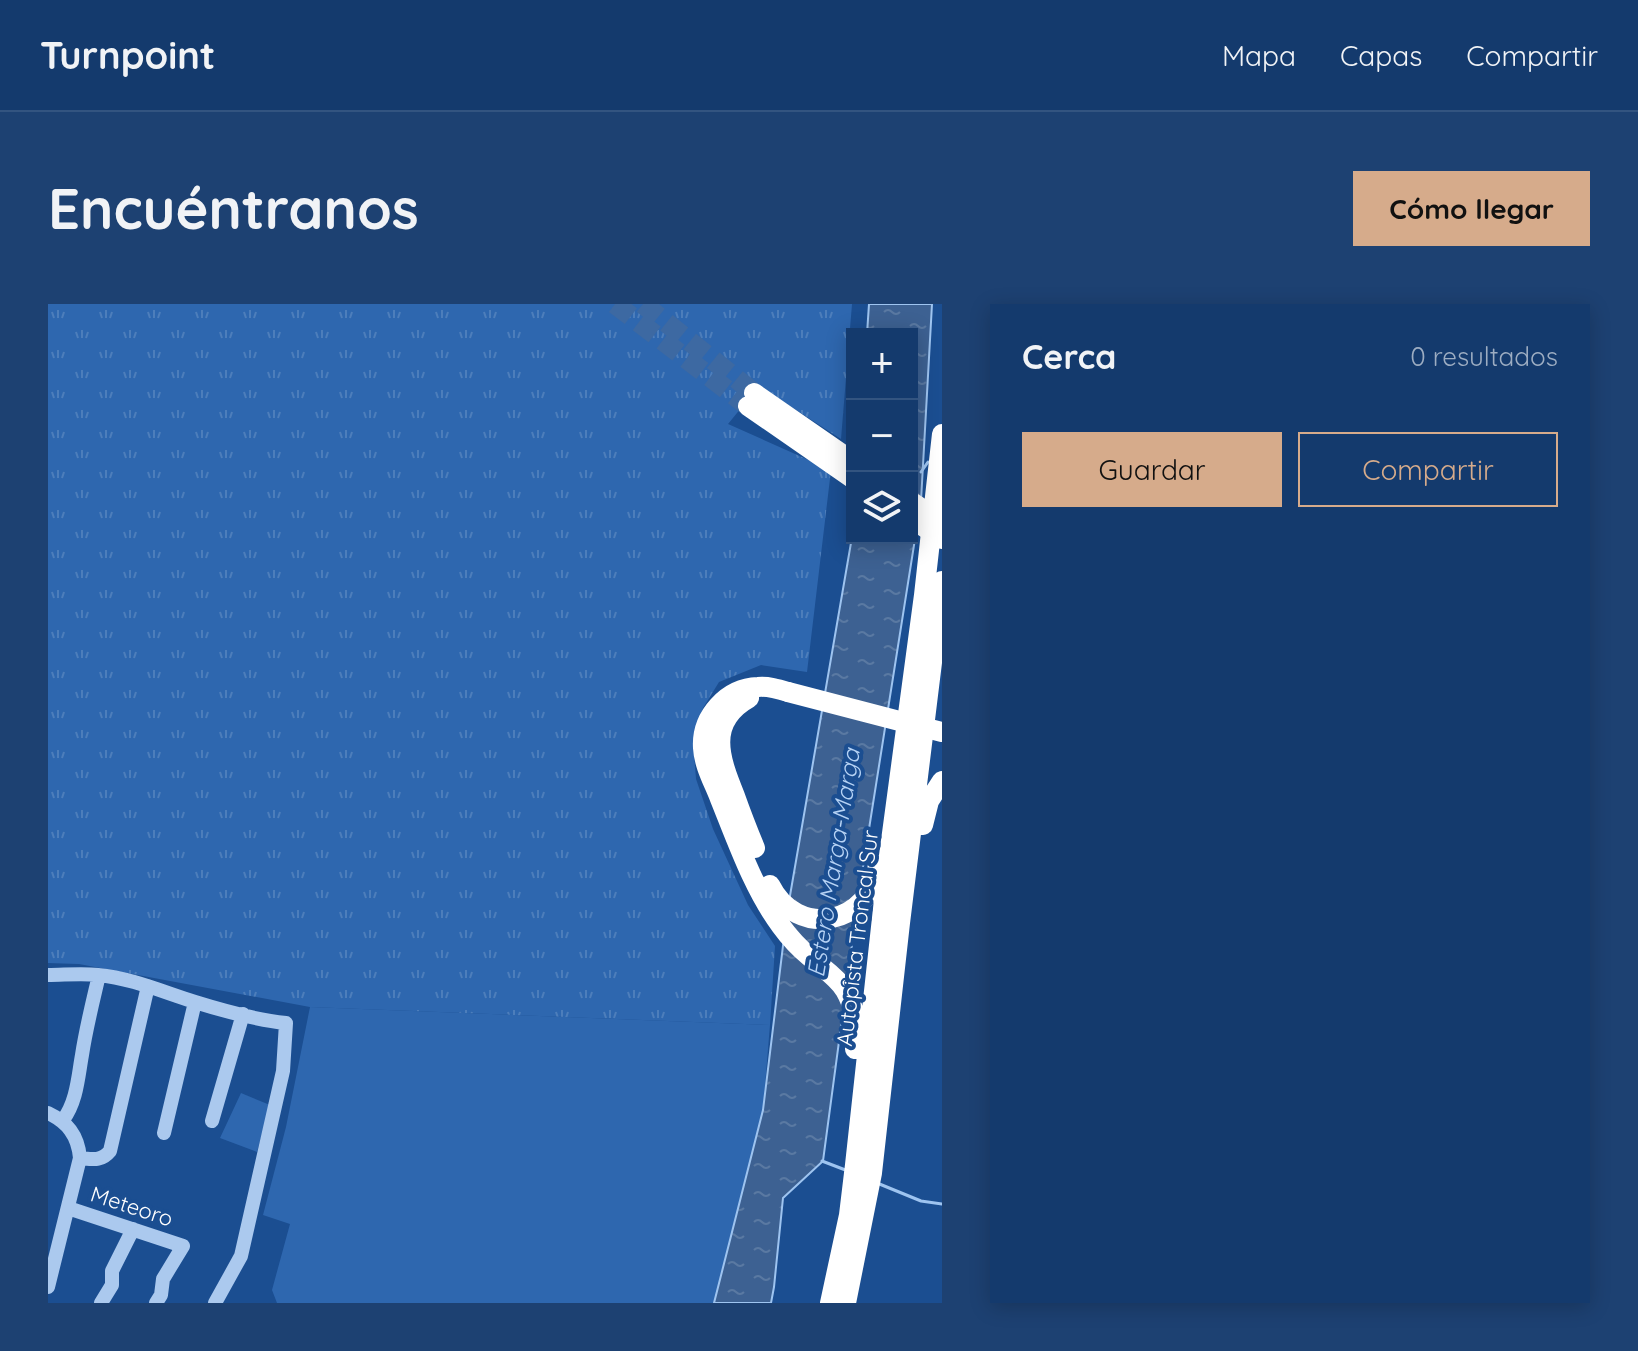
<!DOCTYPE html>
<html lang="es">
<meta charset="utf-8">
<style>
body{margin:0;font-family:Quicksand,sans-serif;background:#1d4172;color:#f1f3f6}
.controls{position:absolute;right:24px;top:24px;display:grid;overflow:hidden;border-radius:0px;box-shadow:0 4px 20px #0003}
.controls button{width:72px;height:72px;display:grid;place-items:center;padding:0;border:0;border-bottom:2px solid #335480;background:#143a6d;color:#f1f3f6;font:40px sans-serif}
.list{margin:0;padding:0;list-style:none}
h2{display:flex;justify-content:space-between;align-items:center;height:104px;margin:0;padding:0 32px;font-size:34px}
h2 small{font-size:26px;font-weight:400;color:#9dadc2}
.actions{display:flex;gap:16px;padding:24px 32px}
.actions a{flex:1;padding:18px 0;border:2px solid #d6ab8b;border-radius:0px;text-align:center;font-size:28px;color:#d6ab8b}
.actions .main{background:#d6ab8b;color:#111}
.icon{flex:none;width:44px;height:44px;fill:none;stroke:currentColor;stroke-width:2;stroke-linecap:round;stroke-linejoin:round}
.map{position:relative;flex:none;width:894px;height:999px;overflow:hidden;border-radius:0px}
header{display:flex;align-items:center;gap:48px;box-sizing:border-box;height:112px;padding:0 40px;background:#143a6d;border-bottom:2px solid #335480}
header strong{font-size:38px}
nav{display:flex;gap:44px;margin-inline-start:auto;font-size:28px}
.intro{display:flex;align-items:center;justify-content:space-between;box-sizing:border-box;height:192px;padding:0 48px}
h1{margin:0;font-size:56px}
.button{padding:20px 36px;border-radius:0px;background:#d6ab8b;color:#111;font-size:28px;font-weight:700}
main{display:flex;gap:48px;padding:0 48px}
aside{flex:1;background:#143a6d;border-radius:0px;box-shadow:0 4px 20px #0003}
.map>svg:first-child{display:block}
.grass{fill:#2e67af}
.park{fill:url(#park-tufts)}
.water{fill:url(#water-ripples);stroke:#9ec4f0;stroke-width:2}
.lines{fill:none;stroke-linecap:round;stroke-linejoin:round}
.stream{stroke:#9ec4f0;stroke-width:3}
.highway-tunnel{stroke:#3d69a2;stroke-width:20;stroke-dasharray:20 10;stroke-linecap:butt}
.minor{stroke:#abc9ee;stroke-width:14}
.highway{stroke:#fff;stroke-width:20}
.highway-bridge{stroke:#fff;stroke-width:20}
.labels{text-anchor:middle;stroke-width:8;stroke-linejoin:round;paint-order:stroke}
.street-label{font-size:22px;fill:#fff;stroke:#1b4e91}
.water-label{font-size:24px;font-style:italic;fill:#b7d3f5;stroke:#1b4e91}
</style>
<header>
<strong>Turnpoint</strong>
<nav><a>Mapa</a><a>Capas</a><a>Compartir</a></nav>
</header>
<div class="intro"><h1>Encuéntranos</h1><a class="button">Cómo llegar</a></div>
<main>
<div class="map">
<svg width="894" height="999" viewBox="0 0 894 999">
<defs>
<pattern id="park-tufts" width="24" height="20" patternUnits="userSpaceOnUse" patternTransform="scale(2)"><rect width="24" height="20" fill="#2e67af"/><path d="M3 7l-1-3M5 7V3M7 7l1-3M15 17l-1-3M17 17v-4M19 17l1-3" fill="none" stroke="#4d7ebb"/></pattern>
<pattern id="water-ripples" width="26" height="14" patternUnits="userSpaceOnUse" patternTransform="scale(2)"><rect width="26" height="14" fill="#3d6192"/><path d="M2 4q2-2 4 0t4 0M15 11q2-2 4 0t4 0" fill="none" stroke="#5a79a2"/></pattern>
</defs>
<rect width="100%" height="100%" fill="#1b4e91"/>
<!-- grass -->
<path class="grass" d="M262 703 722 721 715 806 666 999H229L224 986 242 920 215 911 238 823Z
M193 789 222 801 209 848 172 834Z"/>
<!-- park -->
<path class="park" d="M0 0H804L793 135 711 82 680 120 783 166 759 368 713 361 671 378 655 404 645 437 648 475 665 525 700 601 727 642 722 721 262 703 31 660 0 659Z"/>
<!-- water -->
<path class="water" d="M821 0H884L873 197 811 588 775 857 735 894 726 983 723 999H666L715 806 739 609 804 233 864 234V30H819Z"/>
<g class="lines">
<!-- stream -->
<path class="stream" d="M873 168 880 158
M774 857 800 867
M829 879 873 897 894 900"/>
<!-- highway-tunnel -->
<path class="highway-tunnel" d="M567 0 700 102
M595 0 706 89"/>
<!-- minor -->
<path class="minor" d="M0 671C16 671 34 669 50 671 83 674 115 688 147 698 176 707 208 716 238 719L235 767 193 952 167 999
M0 809C19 818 30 831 32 854L0 983
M15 816C29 797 30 773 34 751 38 724 45 697 51 671
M164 817 195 710
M116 829 147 698
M32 854C44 855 53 858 62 847L100 682
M20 904 135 942 115 975 113 991 108 999
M53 999 64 981V967L85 925"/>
<!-- highway -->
<path class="highway" d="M706 89 804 157
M700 102 804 174
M740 388C730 385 720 382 710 383 679 384 653 412 655 444 656 462 666 479 672 495 689 537 706 586 733 622 741 633 751 644 762 653 774 664 788 672 797 686 808 705 810 724 807 745
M701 394C658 418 672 455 687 492 693 509 700 527 707 544
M875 521 881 497 894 477
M722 581C749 636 823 621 830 561
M782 999 801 911 807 861 840 559 876 291 894 130
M798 999 824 869 852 619 894 277"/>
<!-- highway-bridge -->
<path class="highway-bridge" d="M864 198 894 218
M867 217 894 235
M740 388 894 428"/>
</g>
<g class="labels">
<!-- street labels -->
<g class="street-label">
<text transform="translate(809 634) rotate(-83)" y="8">Autopista Troncal Sur</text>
<text transform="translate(84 902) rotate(18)" y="8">Meteoro</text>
</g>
<!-- water labels -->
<g class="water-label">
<text transform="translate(786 559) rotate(-81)" y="8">Estero Marga-Marga</text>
</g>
</g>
</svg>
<div class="controls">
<button>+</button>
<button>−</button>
<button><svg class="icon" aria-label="layers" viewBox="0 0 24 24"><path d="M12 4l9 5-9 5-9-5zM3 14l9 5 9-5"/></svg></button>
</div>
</div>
<aside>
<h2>Cerca<small>0 resultados</small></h2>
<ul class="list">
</ul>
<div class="actions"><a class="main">Guardar</a><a>Compartir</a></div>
</aside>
</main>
